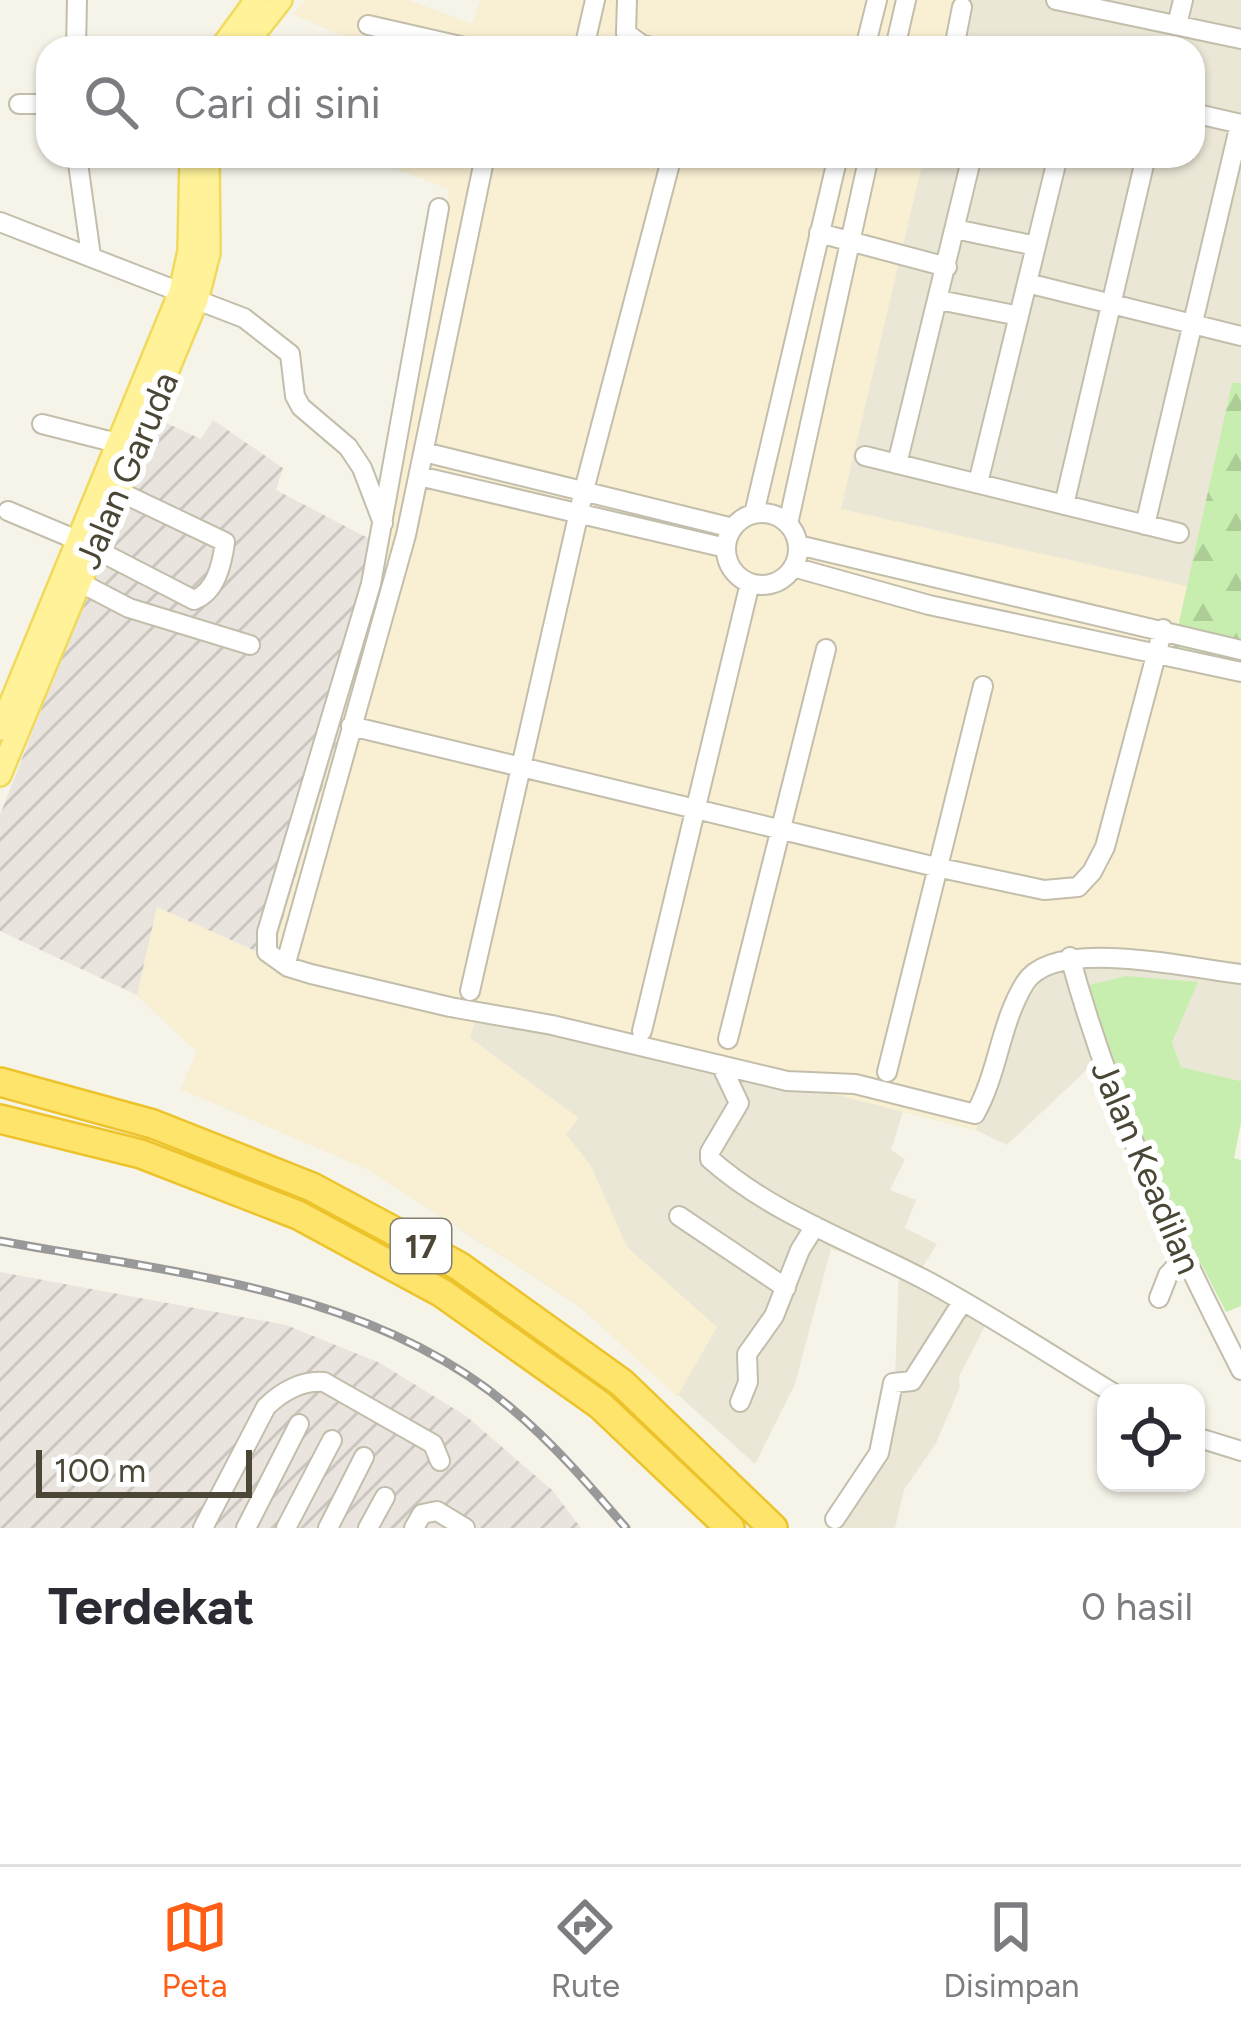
<!DOCTYPE html>
<html lang="id">
<style>
body{margin:0;font-family:Figtree,sans-serif;background:#f7f7f7;color:#2b2b33}
.controls{position:absolute;right:36px;bottom:36px;display:grid;overflow:hidden;border-radius:24px;box-shadow:0 3px 9px #0004}
.controls button{width:108px;height:108px;display:grid;place-items:center;padding:0;border:0;border-bottom:3px solid #e1e1e2;background:#fff;color:#2b2b33;font:60px sans-serif}
.scale{position:absolute;left:36px;bottom:30px;width:216px;box-sizing:border-box;padding-left:12px;border:6px solid #4b4636;border-top:0;font-size:33px;line-height:42px;white-space:nowrap;color:#4b4636;-webkit-text-stroke:9px #fff;paint-order:stroke}
.list{margin:0;padding:0;list-style:none}
h2{display:flex;justify-content:space-between;align-items:center;height:156px;margin:0;padding:0 48px;font-size:51px}
h2 small{font-size:39px;font-weight:400;color:#7c7c81}
.icon{flex:none;width:66px;height:66px;fill:none;stroke:currentColor;stroke-width:2;stroke-linecap:round;stroke-linejoin:round}
.map{position:relative;flex:none;width:1241px;height:1528px;overflow:hidden}
.search{position:absolute;background:#fff;box-shadow:0 3px 9px #0004;left:36px;right:36px;top:36px;height:132px;display:flex;align-items:center;gap:30px;box-sizing:border-box;padding:0 42px;border-radius:36px;color:#7c7c81;font-size:45px}
.sheet{height:336px;background:#fff}
nav{display:flex;justify-content:space-around;align-items:center;box-sizing:border-box;height:168px;border-top:3px solid #e1e1e2;background:#fff;font-size:33px;color:#7c7c81}
nav a{display:grid;justify-items:center;gap:6px}
nav .on{color:#ff5e17}
.map>svg:first-child{display:block}
.residential{fill:#eae7d7}
.commercial{fill:#f9efd3}
.industrial{fill:url(#industrial-furrows)}
.green{fill:#c8eeaf}
.forest{fill:url(#forest-firs)}
.lines{fill:none;stroke-linecap:round;stroke-linejoin:round}
.minor-casing{stroke:#c3beab;stroke-width:22}
.major-casing{stroke:#f0da5e;stroke-width:26}
.highway-casing{stroke:#edc32c;stroke-width:32}
.minor{stroke:#fff;stroke-width:18}
.major{stroke:#fff299;stroke-width:21}
.highway{stroke:#ffe46b;stroke-width:27}
.rail-casing{stroke:#999;stroke-width:9}
.rail{stroke:#fff;stroke-width:4.5;stroke-dasharray:14;stroke-linecap:butt}
.labels{text-anchor:middle;stroke-width:12;stroke-linejoin:round;paint-order:stroke}
.shield{fill:#fff;stroke:#817e72;stroke-width:3}
.shield-label{font-size:33px;font-weight:bold;fill:#4b4636}
.street-label{font-size:36px;fill:#4b4636;stroke:#fff}
</style>
<div class="map">
<svg width="1241" height="1528" viewBox="0 0 1241 1528">
<defs>
<pattern id="industrial-furrows" width="10" height="10" patternUnits="userSpaceOnUse" patternTransform="scale(3)"><rect width="10" height="10" fill="#e9e5de"/><path d="M-1 1l2-2M0 10L10 0M9 11l2-2" fill="none" stroke="#c9c6bf"/></pattern>
<pattern id="forest-firs" width="22" height="20" patternUnits="userSpaceOnUse" patternTransform="scale(3)"><rect width="22" height="20" fill="#c8eeaf"/><path d="M5 1l3.5 6h-7zM16 11l3.5 6h-7z" fill="#adcd97"/></pattern>
</defs>
<rect width="100%" height="100%" fill="#f6f4e9"/>
<!-- residential -->
<path class="residential" d="M306 0H407L472 24 481 0H1241V1081L1181 1067 1172 1042 1096 1061 1007 1145 976 1130 903 1112 891 1150 905 1159 890 1190 916 1200 905 1228 937 1244 922 1268 994 1308 959 1377 960 1387 936 1443 904 1490 895 1528H830L879 1455 895 1378 899 1270 831 1249 795 1384 755 1464 579 1306 367 1169 181 1089 197 1052 137 995 270 958 385 546 450 189 363 156H1193V48H351L352 40 293 14Z"/>
<!-- commercial -->
<path class="commercial" d="M306 0H407L472 24 481 0H961L950 48H351L352 40 293 14Z
M363 156H924L841 509 1187 586 1170 663 1241 678V962L1110 950 1051 965 1000 1045 976 1130 674 1054 478 1012 470 1038 579 1118 566 1134 591 1166 627 1247 717 1327 677 1397 580 1306 367 1169 181 1089 197 1052 137 995 157 907 270 958 385 546 450 189Z"/>
<!-- industrial -->
<path class="industrial" d="M160 420 201 439 213 420 283 468 276 490 385 547 336 743 271 958 157 907 137 995 0 931V815L106 544Z
M0 1272 286 1325 380 1363 466 1416 552 1490 581 1528H0Z"/>
<!-- green -->
<path class="green" d="M1126 976 1198 982 1172 1042 1181 1067 1241 1081V1123L1234 1158 1241 1160V1306L1226 1312 1096 1061 1077 988Z"/>
<!-- forest -->
<path class="forest" d="M1232 383H1241V678L1170 663Z"/>
<g class="lines">
<!-- minor casing -->
<g class="minor-casing">
<path id="minor" d="M627 0 626 33 641 44 655 48
M1056 0 1241 39
M368 25 469 48
M1177 25 1183 0
M76 48 77 0
M584 48 595 0
M865 48 877 0
M895 48 906 0
M954 48 962 7
M19 104H48
M1193 113 1241 124
M77 156 91 256
M439 208 371 584 267 932V952L288 967 311 974 450 1007 552 1025 787 1081 855 1084 975 1114C998 1074 1000 1023 1025 983 1054 935 1192 969 1241 974
M0 222 180 292
M955 229 1036 246
M819 233 947 267
M1027 283 1241 336
M197 300 244 318 290 354 295 396 301 407 348 447 362 468 383 523
M939 300 1019 316
M42 424 117 443
M424 452 733 528
M865 456 1179 533
M897 464 972 156
M419 476 726 548
M978 483 1058 156
M1064 505 1146 156
M8 511 77 540
M726 549a36 36 0 1 1 72 0a36 36 0 1 1-72 0Z
M754 514 838 156
M788 524 869 156
M1145 525 1240 124
M798 545 1241 650
M93 548 194 600C216 592 222 564 225 542L118 491
M793 567 929 605 1241 672
M79 582 129 608 250 645
M351 726 936 867 1044 890 1078 887 1092 872 1105 847 1163 629
M1070 957C1112 1109 1170 1231 1241 1370
M287 959 406 535 485 156
M470 991 584 490 672 156
M642 1031 750 583
M728 1039 826 649
M721 1065 739 1103 710 1152V1159C773 1215 856 1243 929 1282 992 1316 1052 1356 1113 1393
M887 1072 983 686
M679 1216 786 1288
M1159 1298 1168 1275 1183 1259
M740 1402 748 1382 747 1354 774 1316 800 1250 815 1226
M1196 1437 1241 1451
M835 1519 879 1453 893 1383 912 1381 963 1301
M203 1528 266 1407C281 1392 302 1380 324 1382L433 1444 440 1461
M246 1528 299 1424
M286 1528 332 1440
M328 1528 364 1457
M368 1528 385 1497
M414 1528 422 1514 437 1511 465 1528"/>
</g>
<!-- major casing -->
<g class="major-casing">
<path id="major" d="M221 48 256 0
M243 48 281 0
M0 729 180 292 189 251 191 156
M0 775 197 300 209 253 208 156"/>
</g>
<!-- highway casing -->
<g class="highway-casing">
<path id="highway" d="M0 1082 153 1124 312 1187 459 1266 622 1383 773 1528
M0 1119 141 1154 298 1215 442 1293 600 1405 730 1528"/>
</g>
<!-- minor -->
<use href="#minor" class="minor"/>
<!-- major -->
<use href="#major" class="major"/>
<!-- highway -->
<use href="#highway" class="highway"/>
<!-- rail casing -->
<g class="rail-casing">
<path id="rail" d="M0 1241C173 1273 372 1289 511 1408 554 1444 590 1486 626 1528"/>
</g>
<!-- rail -->
<use href="#rail" class="rail"/>
</g>
<g class="labels">
<!-- shield labels -->
<rect class="shield" x="391" y="1219" width="60" height="54" rx="9"/>
<g class="shield-label">
<text x="421" y="1258">17</text>
</g>
<!-- street labels -->
<g class="street-label">
<text transform="translate(126 470) rotate(-67)" y="13">Jalan Garuda</text>
<text transform="translate(1147 1167) rotate(67)" y="13">Jalan Keadilan</text>
</g>
</g>
</svg>
<div class="controls">
<button><svg class="icon" aria-label="locate" viewBox="0 0 24 24"><circle cx="12" cy="12" r="6"/><path d="M12 2v4M12 18v4M2 12h4M18 12h4"/></svg></button>
</div>
<div class="scale">100 m</div>
<div class="search"><svg class="icon" aria-label="search" viewBox="0 0 24 24"><circle cx="10" cy="10" r="6"/><path d="M15 15l6 6"/></svg>Cari di sini</div>
</div>
<section class="sheet">
<h2>Terdekat<small>0 hasil</small></h2>
<ul class="list">
</ul>
</section>
<nav>
<a class="on"><svg class="icon" aria-label="map" viewBox="0 0 24 24"><path d="M3 6l6-2 6 2 6-2v14l-6 2-6-2-6 2zM9 4v14M15 6v14"/></svg>Peta</a>
<a><svg class="icon" aria-label="directions" viewBox="0 0 24 24"><path d="M12 3l9 9-9 9-9-9zM9 14v-3h6M13 9l2 2-2 2"/></svg>Rute</a>
<a><svg class="icon" aria-label="saved" viewBox="0 0 24 24"><path d="M7 4h10v16l-5-4-5 4z"/></svg>Disimpan</a>
</nav>
